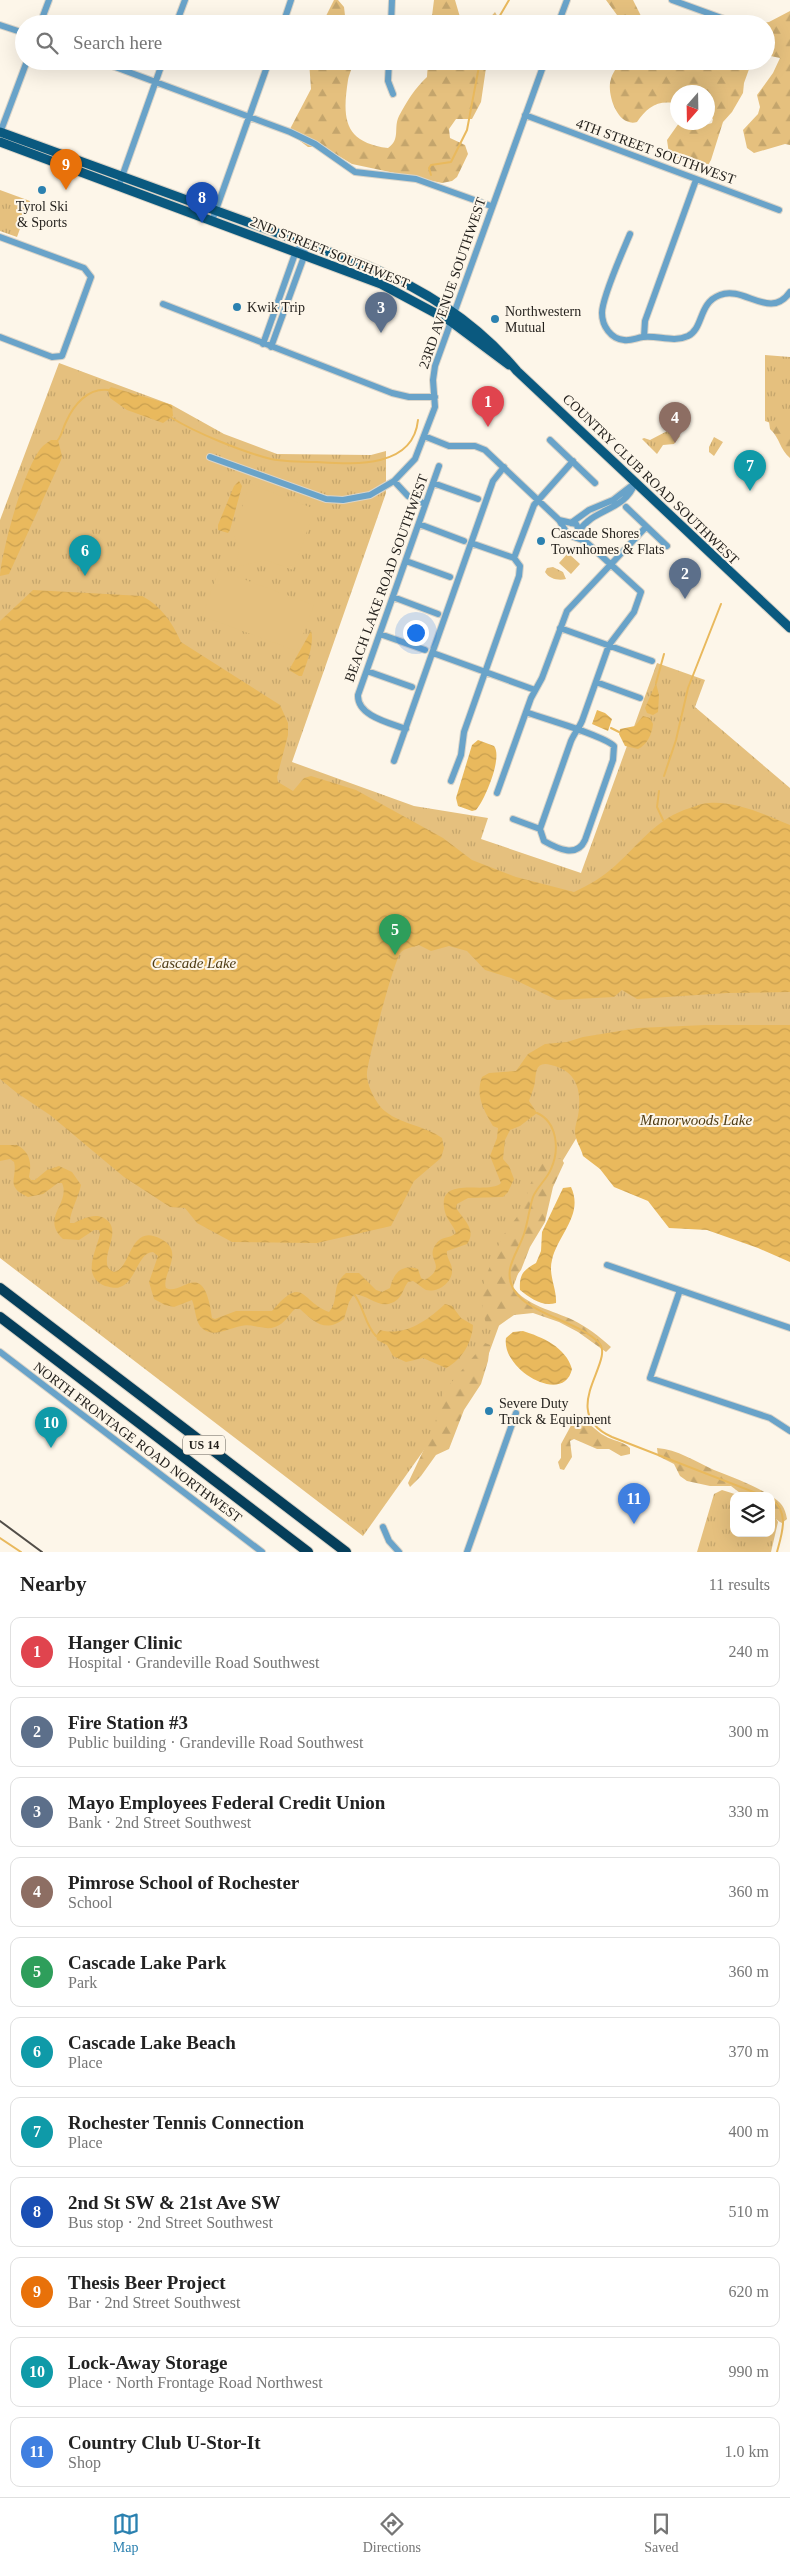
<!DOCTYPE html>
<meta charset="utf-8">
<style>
body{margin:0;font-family:Georgia,serif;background:#f2f2f2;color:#222}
.controls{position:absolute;right:15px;bottom:15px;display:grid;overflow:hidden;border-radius:10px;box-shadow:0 5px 20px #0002}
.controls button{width:45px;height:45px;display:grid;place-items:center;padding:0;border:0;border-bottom:1px solid #e0e0e0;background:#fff;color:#222;font:25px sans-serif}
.compass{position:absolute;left:670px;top:85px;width:45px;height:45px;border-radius:50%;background:#fff;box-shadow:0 5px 20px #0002;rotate:200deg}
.you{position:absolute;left:415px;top:632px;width:18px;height:18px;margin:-12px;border:4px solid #fff;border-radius:50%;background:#1a73e8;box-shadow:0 0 0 8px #1a73e833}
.badge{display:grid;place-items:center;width:32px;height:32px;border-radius:50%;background:#2b81b0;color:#fff;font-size:16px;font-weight:700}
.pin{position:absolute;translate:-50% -41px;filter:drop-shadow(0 1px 2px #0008)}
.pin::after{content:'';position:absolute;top:26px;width:18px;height:15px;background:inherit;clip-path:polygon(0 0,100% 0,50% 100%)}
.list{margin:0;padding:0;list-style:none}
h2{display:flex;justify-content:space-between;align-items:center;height:65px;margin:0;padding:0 20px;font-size:21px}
h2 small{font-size:16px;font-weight:400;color:#767676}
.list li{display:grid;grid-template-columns:32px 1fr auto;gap:15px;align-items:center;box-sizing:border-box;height:70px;margin:0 10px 10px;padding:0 10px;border:1px solid #e0e0e0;border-radius:10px}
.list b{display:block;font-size:19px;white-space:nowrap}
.list p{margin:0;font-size:16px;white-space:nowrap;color:#767676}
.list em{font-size:16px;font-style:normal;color:#767676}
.icon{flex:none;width:28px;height:28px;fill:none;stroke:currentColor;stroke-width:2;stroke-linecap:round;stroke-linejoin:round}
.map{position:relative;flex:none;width:790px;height:1552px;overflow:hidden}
.search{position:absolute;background:#fff;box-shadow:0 5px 20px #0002;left:15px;right:15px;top:15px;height:55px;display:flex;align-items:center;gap:12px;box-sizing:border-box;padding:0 18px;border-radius:28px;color:#767676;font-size:19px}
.sheet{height:945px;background:#fff}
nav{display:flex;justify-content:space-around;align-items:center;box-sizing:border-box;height:70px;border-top:1px solid #e0e0e0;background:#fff;font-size:14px;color:#767676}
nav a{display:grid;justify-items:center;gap:2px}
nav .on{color:#2b81b0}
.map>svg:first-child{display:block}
.grass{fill:url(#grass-tufts)}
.forest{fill:url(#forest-firs)}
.garden{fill:#e5c07e}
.water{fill:url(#water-waves)}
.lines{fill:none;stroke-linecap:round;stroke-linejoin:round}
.stream{stroke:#e9b95d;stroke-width:2}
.minor-casing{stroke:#dad4c8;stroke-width:8}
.major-casing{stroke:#dad4c8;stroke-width:11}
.highway-casing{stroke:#dad4c8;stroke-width:12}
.minor{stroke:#69a3c9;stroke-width:6}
.major{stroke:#0a597f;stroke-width:9}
.highway{stroke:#053e5a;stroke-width:10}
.rail{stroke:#524e48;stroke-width:2}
.poi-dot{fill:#2b81b0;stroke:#fdf6e9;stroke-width:2}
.labels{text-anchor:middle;stroke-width:4;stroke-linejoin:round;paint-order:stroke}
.shield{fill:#fdf6e9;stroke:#646059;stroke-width:1}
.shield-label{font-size:12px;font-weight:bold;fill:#221f1b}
.street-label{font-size:14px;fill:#221f1b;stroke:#fdf6e9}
.poi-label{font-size:14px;fill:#221f1b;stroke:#fdf6e9;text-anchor:start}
.water-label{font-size:15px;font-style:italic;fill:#4e3b14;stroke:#fdf6e9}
</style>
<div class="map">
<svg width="790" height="1552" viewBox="0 0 790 1552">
<defs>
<pattern id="grass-tufts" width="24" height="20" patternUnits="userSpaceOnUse" patternTransform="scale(1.25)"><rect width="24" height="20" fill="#e5c07e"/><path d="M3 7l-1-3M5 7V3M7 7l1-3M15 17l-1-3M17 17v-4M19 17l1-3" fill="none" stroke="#c4a56c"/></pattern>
<pattern id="forest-firs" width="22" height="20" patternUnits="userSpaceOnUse" patternTransform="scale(1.25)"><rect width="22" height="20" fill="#e5c07e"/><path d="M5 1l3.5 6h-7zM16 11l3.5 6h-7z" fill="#c4a56c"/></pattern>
<pattern id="water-waves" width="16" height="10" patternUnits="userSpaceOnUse" patternTransform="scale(1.25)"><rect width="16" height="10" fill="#e9b95d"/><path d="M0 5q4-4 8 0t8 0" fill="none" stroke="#c89f50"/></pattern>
</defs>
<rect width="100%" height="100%" fill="#fdf6e9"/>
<!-- grass -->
<path class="grass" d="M0 190 30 201 17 237 0 231Z
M765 355 790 357V430L765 421Z
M59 363 172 405 224 434 277 454 371 455 386 451V493L292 762 414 806 488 818 481 839 581 873 657 663 705 680 695 707 790 788V1094L637 1038 554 1175 485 1364 363 1536 0 1258V520Z
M673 428 680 436 674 444 663 445 657 454 642 439 644 438 650 440Z
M714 437 723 442 714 456 709 452V447Z
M553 567 563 572 566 579C559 581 549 579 545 572L547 568Z
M722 1490 741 1496H734V1533H771L772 1511 778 1522 771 1552H697L714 1494Z"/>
<!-- forest -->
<path class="forest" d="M334 0H338L344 7 346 24H322Z
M434 0H455L462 24H431Z
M606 0H633L645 24H618L617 15Z
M790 11V145L785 144 754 153 747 148 743 130 758 114 760 107 757 95 773 73 780 58 766 55V24H754L769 22Z
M495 12 499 19 498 24H484Z
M309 61H352C353 68 349 74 348 80 342 119 344 142 388 148 401 139 393 128 399 116 407 101 415 88 427 77L428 61H453L456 65 461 61H487L481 102 472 119H456L449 129 450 138 465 145 468 154 457 177 452 181 442 183 352 164 324 147H308L292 135 290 129 311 89Z
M617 61H700L712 69 724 70 733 68 739 61H752L744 83 743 93 732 112 723 122 711 160 704 172 698 173 688 162 669 154 667 140 679 123H692L702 126 712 123 713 119 708 114V92H678L677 104C659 99 647 107 637 122 617 128 606 92 611 79 612 74 616 69 618 65Z
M776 420 790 424V458C780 450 780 438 770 429L769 422Z
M561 1158 564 1163 553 1187 545 1222 530 1247 521 1270 513 1280V1287C525 1305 554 1311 573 1320 587 1327 599 1336 611 1347L606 1352 578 1332 559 1322 533 1313 514 1315 497 1327 494 1332 487 1326 482 1311 484 1281 502 1237 525 1206 528 1189 540 1164Z
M485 1343 490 1345 488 1361 481 1384 464 1410 449 1449 436 1455 421 1476 410 1487 408 1483 433 1430 444 1391Z
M578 1419C590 1421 595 1431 605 1436 613 1441 623 1441 630 1448V1454L621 1456 609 1449H597L574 1439 570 1441 572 1457 564 1470 560 1469 558 1462 561 1458V1444L574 1420Z
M657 1448C677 1449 696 1462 714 1470 734 1478 752 1484 771 1496H744L731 1486H710L687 1481 680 1476 674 1464 658 1456Z
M771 1496C781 1502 785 1507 787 1519L782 1523C771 1518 771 1507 771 1496Z"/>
<!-- garden -->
<path class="garden" d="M250 484 315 509 293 570 266 560 235 567 239 551 233 533Z
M568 553 580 564 571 574 559 563Z
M219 570 314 605 297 651 202 616Z"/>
<!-- water -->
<path class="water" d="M111 387 172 405 173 416 163 423 127 410 110 398 108 390Z
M51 440H58L62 456 61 460 9 574 0 576C2 550 24 467 42 447 44 445 48 442 51 440Z
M239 481 242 486 230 530 228 533 218 530V525L234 486Z
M33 590 142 596C161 606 172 622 181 642L280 705 288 723V735L277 777 278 782 293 791 304 778 311 776 356 790 443 838 472 860 516 877 574 892C589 885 603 877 616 865 640 843 657 818 690 808 696 806 703 803 709 803 737 801 765 815 790 825V992L727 993 637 999 622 990 614 997 557 1000 511 978 485 970 467 951 449 946 431 951 419 945C414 947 405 948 401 952 394 960 368 1059 367 1073 366 1082 373 1097 379 1105 392 1123 425 1125 442 1138L444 1148 441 1158 414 1181 391 1226 317 1243 232 1242 197 1223 185 1208 170 1207 124 1177 50 1115 17 1093 0 1079V621Z
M311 631C315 643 306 665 302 676H299L289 670Z
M656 683 659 695 658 712 653 715 647 713 645 708Z
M597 710 605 713 612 719 608 731 592 724Z
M643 716 650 718 653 724C652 734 647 745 638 749L625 746 619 734 620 729 635 726Z
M478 740 494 746C503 757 485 800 476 810L472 811 458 806 456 798 472 745Z
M705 1025H790V1262L758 1248 707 1230 669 1228 648 1201 614 1187 600 1169 583 1156C581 1147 575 1141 575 1131 575 1126 577 1121 578 1116 582 1092 578 1071 551 1065 536 1061 536 1071 535 1082 534 1088 531 1095 529 1101L537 1113 520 1126 510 1130 505 1140 503 1159 509 1166 514 1179 508 1192 503 1197 468 1198 457 1204 456 1208C464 1220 477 1230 467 1244L447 1251C446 1258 452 1263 452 1270 453 1282 438 1293 426 1290 422 1288 417 1283 413 1281L408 1282C404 1287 403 1294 398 1299 382 1313 370 1295 354 1294L349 1302 344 1319C325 1333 314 1322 300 1309H295C288 1315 285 1324 275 1327 264 1331 252 1323 241 1326 229 1328 214 1338 203 1329 195 1323 196 1310 192 1300L174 1307 165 1305 154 1299 149 1282 158 1256 153 1252C138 1252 136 1282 120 1287 116 1289 110 1287 105 1286 81 1276 96 1252 100 1234L99 1230H94L79 1240 63 1239C40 1217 71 1204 62 1183H58L43 1194 28 1197C4 1186 18 1178 14 1162L10 1159 0 1161V1145H17C30 1152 32 1163 29 1177L31 1180H35L47 1170 59 1166 72 1172 81 1185C79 1196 69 1214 70 1223H74C83 1219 94 1213 104 1218 122 1228 105 1249 107 1263 107 1268 110 1270 114 1272 132 1269 129 1222 161 1239 186 1252 161 1274 166 1288 181 1297 204 1255 212 1318L215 1319 236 1311H272C304 1273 301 1302 329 1312 340 1300 330 1286 346 1273H359L376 1290 382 1292 390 1288C394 1272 402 1264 418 1269L421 1278 425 1280C449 1265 424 1260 436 1244 441 1236 450 1239 456 1233 454 1226 447 1220 445 1212 435 1173 488 1196 501 1183L490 1156 497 1138 498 1128 493 1126C484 1110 475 1096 482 1077L489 1073 516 1071 528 1054 545 1044 567 1042 583 1037 638 1028Z
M571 1187C584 1215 558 1234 552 1260 548 1275 557 1289 556 1303 542 1307 530 1298 520 1290 519 1275 523 1270 536 1263L541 1251 542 1232 563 1188Z
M445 1304 452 1306 461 1318 473 1325C472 1342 462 1360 446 1368L423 1358 406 1362 393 1356 387 1345 377 1340 376 1336 380 1330C405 1337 428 1320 445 1304Z
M523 1331C542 1337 566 1347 572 1369 564 1406 501 1370 506 1338L513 1332Z"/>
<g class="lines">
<!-- stream -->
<path class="stream" d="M495 24 509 0
M431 175 429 168 431 165 451 162 467 130 480 61
M172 418C196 433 243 452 271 459 286 462 302 462 317 462 353 464 413 469 418 420
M58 440C62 435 63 428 66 422 74 404 88 388 108 390
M656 683 664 654
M611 728 619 732
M664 776 676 740 688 688 721 604
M659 791 657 807 663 820
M537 1113C557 1122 560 1149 551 1169 547 1179 537 1187 533 1197 529 1209 528 1222 524 1234 520 1246 512 1258 510 1269 503 1312 574 1316 599 1343 616 1361 556 1412 612 1437L764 1496
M353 1293C364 1305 364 1324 376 1336
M771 1499C790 1512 782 1533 777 1552
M0 1538 21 1552"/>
<!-- minor casing -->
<g class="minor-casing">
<path id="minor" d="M672 0 738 24
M40 24 49 0
M176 24 185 0
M283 24 291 0
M391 24 392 0
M558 24 567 0
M0 25 24 33
M99 61 290 132 315 144 355 172 416 179 491 206
M389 61 388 81 393 94
M525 115 779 210
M0 133 27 61
M119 185 163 61
M212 221 269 61
M630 234C623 251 602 297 602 313 602 326 611 339 624 340 631 341 636 338 643 337 658 335 673 343 688 336 704 328 698 303 720 295 744 285 770 321 790 292
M0 237 84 268 91 277 62 356 52 357 0 337
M163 304 392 393 409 397H435
M644 337 645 321 696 180
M263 344 296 251 304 243
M271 347 305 254 304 243
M424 436 449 446H475L485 450 559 520 568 535 585 541
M550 440 595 483
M210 457 326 499 343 500 370 495 394 481 415 459 435 407 433 380 435 366 545 61
M394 481 408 496 425 504
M433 483 478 499
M626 507 667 546
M571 523 589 510 613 500 635 483
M419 524 464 541
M579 531C594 508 625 511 635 483
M471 543 514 558
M514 558 534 505 573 461
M406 561 450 577
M393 597 438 614
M560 628 652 661
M380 634 425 650
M433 653 535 690
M367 671 412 687
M596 682 640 698
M526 712C544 719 603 735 614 746L613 760 585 840C577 858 558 849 544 841L540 829 571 741C574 734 579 728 582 721L609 645 634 612 641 592 585 541 576 524 559 520
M406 729C390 723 357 716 358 695L439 466
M394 761 493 481 504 467
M451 781 461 755 464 732 519 576 520 566 514 558
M497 793 531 698 542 678 567 611 646 527
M513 819 540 829
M607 1265 790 1328
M680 1290 650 1378 770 1418 790 1431
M0 1352 262 1552
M383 1527 389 1541 399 1552
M467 1552 516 1413"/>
</g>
<!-- major casing -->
<g class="major-casing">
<path id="major" d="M0 132 368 266C426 290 477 323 517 371L790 628
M0 142 381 284 450 321 509 365"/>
</g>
<!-- highway casing -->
<g class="highway-casing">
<path id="highway" d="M0 1288 346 1552
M0 1317 308 1552"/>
</g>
<!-- minor -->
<use href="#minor" class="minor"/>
<!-- major -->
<use href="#major" class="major"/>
<!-- highway -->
<use href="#highway" class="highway"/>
<!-- rail -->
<path class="rail" d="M0 1521 42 1552"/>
</g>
<!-- markers -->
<g class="poi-dot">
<circle cx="42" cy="190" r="5"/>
<circle cx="237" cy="307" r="5"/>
<circle cx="495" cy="319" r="5"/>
<circle cx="541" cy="541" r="5"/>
<circle cx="489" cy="1411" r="5"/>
</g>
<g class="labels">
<!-- shield labels -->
<rect class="shield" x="183" y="1435.5" width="42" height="19" rx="4"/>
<g class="shield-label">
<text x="204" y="1449">US 14</text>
</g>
<!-- street labels -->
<g class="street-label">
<text transform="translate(656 151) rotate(20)" y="5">4TH STREET SOUTHWEST</text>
<text transform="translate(330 252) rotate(22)" y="5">2ND STREET SOUTHWEST</text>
<text transform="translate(452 283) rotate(-71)" y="5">23RD AVENUE SOUTHWEST</text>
<text transform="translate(651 479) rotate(44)" y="5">COUNTRY CLUB ROAD SOUTHWEST</text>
<text transform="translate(386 578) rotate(-70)" y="5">BEACH LAKE ROAD SOUTHWEST</text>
<text transform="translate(138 1442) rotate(37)" y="5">NORTH FRONTAGE ROAD NORTHWEST</text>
</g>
<!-- poi labels -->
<g class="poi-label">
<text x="42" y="211" text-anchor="middle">Tyrol Ski<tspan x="42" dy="16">&amp; Sports</tspan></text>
<text x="247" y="312">Kwik Trip</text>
<text x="505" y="316">Northwestern<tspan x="505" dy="16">Mutual</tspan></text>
<text x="551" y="538">Cascade Shores<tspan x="551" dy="16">Townhomes &amp; Flats</tspan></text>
<text x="499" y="1408">Severe Duty<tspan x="499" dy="16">Truck &amp; Equipment</tspan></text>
</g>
<!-- water labels -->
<g class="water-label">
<text x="194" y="968">Cascade Lake</text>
<text x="696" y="1125">Manorwoods Lake</text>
</g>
</g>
</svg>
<div class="controls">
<button><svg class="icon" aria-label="layers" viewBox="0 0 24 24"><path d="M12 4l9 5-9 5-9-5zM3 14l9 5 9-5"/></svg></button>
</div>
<svg class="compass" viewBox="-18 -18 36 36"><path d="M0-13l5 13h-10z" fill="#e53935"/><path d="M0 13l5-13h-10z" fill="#767676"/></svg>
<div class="you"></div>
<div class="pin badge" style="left:488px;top:427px;background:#e0444e">1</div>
<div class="pin badge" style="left:685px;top:599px;background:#5c6f8a">2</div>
<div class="pin badge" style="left:381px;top:333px;background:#5c6f8a">3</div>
<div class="pin badge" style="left:675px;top:443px;background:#8d6e63">4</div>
<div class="pin badge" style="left:395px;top:955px;background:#2e9e5b">5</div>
<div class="pin badge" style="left:85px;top:576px;background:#0f9aa8">6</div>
<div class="pin badge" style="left:750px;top:491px;background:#0f9aa8">7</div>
<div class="pin badge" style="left:202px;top:223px;background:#1a4fb4">8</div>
<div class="pin badge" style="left:66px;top:190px;background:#e8710a">9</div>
<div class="pin badge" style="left:51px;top:1448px;background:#0f9aa8">10</div>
<div class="pin badge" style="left:634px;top:1524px;background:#3f7fe0">11</div>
<div class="search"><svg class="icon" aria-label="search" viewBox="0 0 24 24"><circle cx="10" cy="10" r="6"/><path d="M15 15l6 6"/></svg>Search here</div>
</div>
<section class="sheet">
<h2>Nearby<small>11 results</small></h2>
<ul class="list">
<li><span class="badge" style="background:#e0444e">1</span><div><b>Hanger Clinic</b><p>Hospital · Grandeville Road Southwest</p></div><em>240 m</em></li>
<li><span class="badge" style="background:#5c6f8a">2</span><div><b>Fire Station #3</b><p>Public building · Grandeville Road Southwest</p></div><em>300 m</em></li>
<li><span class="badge" style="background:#5c6f8a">3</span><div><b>Mayo Employees Federal Credit Union</b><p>Bank · 2nd Street Southwest</p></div><em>330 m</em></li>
<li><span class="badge" style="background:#8d6e63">4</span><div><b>Pimrose School of Rochester</b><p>School</p></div><em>360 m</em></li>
<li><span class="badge" style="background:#2e9e5b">5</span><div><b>Cascade Lake Park</b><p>Park</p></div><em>360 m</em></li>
<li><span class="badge" style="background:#0f9aa8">6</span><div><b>Cascade Lake Beach</b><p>Place</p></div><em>370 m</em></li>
<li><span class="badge" style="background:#0f9aa8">7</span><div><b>Rochester Tennis Connection</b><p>Place</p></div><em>400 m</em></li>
<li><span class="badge" style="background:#1a4fb4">8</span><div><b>2nd St SW &amp; 21st Ave SW</b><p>Bus stop · 2nd Street Southwest</p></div><em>510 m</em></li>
<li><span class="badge" style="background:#e8710a">9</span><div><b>Thesis Beer Project</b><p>Bar · 2nd Street Southwest</p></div><em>620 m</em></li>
<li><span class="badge" style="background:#0f9aa8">10</span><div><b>Lock-Away Storage</b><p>Place · North Frontage Road Northwest</p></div><em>990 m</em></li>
<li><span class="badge" style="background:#3f7fe0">11</span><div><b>Country Club U-Stor-It</b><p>Shop</p></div><em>1.0 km</em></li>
</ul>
</section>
<nav>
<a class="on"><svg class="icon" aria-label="map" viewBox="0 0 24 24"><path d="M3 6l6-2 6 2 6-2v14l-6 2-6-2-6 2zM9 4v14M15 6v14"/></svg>Map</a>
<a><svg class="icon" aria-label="directions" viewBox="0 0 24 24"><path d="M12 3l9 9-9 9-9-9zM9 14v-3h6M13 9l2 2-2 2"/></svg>Directions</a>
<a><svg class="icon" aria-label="saved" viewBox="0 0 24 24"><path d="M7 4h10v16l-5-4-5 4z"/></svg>Saved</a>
</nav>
